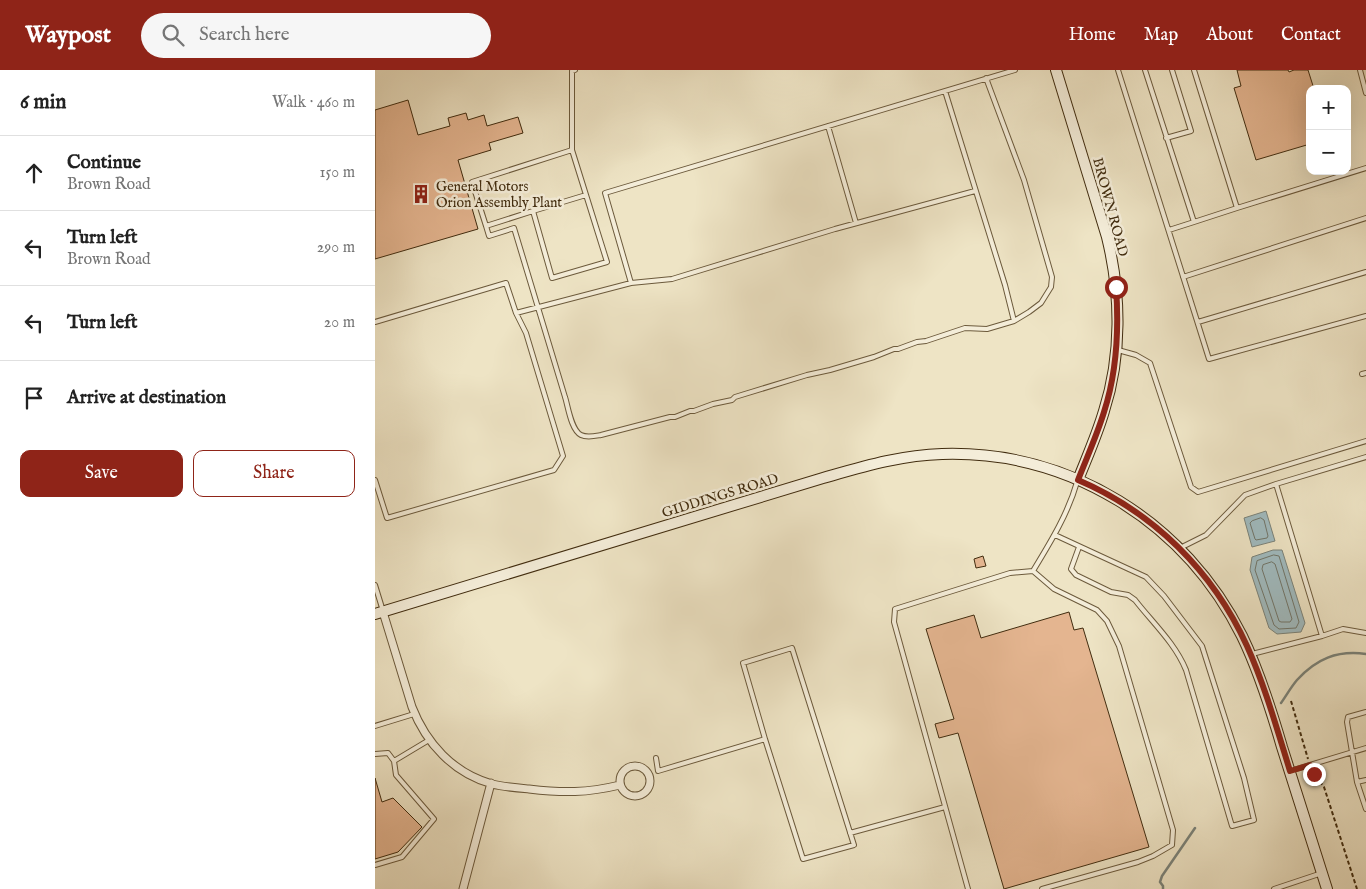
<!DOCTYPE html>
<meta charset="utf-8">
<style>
body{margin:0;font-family:"IM FELL English",serif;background:#f6f6f6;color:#222}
.controls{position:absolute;right:15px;top:15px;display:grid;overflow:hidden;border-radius:10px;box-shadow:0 5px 20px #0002}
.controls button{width:45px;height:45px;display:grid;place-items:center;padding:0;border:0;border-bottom:1px solid #e0e0e0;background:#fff;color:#222;font:25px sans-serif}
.stop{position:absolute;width:15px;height:15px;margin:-11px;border:4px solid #8f2418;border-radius:50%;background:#fff}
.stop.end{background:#8f2418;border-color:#fff;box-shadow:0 1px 5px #0008}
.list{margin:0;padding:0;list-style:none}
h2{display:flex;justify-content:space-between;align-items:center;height:65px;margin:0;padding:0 20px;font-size:21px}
h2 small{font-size:16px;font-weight:400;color:#767676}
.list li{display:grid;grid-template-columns:32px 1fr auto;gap:15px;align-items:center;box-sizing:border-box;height:75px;padding:0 20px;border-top:1px solid #e0e0e0}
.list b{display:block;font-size:19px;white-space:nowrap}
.list p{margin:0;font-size:16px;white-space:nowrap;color:#767676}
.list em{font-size:16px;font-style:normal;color:#767676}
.actions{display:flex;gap:10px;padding:15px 20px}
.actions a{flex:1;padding:11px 0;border:1px solid #8f2418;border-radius:10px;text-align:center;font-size:18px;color:#8f2418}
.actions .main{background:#8f2418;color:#fff}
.icon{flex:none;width:28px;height:28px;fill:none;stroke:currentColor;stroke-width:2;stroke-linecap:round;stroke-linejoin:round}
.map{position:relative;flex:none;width:991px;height:819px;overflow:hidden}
header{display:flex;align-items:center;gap:30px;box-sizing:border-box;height:70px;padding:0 25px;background:#8f2418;color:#fff}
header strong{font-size:24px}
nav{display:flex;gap:28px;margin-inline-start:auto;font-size:18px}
.search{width:350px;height:45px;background:#f6f6f6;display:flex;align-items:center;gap:12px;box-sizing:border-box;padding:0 18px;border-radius:28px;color:#767676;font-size:19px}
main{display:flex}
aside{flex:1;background:#fff}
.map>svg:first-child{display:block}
.water{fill:#a0bbc0;stroke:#7a8279}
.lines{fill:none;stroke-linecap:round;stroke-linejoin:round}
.shore{stroke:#707468;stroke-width:1}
.stream{stroke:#7a8279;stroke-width:2.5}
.building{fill:#e4b590;stroke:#412c0f}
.service-casing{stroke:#6c5a3c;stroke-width:6}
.minor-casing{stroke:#6c5a3c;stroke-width:9}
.secondary-casing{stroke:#412c0f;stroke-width:12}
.path{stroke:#412c0f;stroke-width:2;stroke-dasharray:4 2.5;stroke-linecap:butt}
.service{stroke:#f4edd9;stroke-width:4}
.minor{stroke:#f4edd9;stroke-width:7}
.secondary{stroke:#f4edd9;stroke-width:10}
.route{stroke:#8f2418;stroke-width:6}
.labels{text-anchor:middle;stroke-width:5;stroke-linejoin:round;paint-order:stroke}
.poi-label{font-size:14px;fill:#412c0f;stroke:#f4edd9;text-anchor:start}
.street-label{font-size:14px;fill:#412c0f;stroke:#f4edd9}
</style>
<header>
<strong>Waypost</strong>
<div class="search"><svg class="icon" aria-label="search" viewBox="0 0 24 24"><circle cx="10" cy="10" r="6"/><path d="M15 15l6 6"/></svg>Search here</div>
<nav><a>Home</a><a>Map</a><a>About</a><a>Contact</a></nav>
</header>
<main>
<aside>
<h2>6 min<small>Walk · 460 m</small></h2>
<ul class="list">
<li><svg class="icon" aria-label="ahead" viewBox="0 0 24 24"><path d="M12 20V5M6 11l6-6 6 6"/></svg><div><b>Continue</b><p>Brown Road</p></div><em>150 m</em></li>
<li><svg class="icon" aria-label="left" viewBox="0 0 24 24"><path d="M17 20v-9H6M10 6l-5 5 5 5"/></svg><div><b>Turn left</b><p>Brown Road</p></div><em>290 m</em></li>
<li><svg class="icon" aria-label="left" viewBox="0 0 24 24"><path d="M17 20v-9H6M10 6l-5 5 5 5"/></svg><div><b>Turn left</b></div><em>20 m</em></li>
<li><svg class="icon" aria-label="arrive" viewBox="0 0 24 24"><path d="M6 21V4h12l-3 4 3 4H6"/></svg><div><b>Arrive at destination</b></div></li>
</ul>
<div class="actions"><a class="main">Save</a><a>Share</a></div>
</aside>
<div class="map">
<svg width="991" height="819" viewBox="0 0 991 819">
<rect width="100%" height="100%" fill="#eee4c5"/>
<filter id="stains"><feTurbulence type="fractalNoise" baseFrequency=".004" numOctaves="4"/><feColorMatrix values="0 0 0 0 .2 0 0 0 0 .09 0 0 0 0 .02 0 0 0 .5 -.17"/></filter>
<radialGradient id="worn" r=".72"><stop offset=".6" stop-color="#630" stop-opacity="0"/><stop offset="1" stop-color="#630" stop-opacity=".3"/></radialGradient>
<!-- water -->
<path class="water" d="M891 441 900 471 877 477 869 448Z
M898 480H907L930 553 926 562 902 564 894 558 875 500 877 487Z"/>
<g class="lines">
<!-- shore -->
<path class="shore" d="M886 448 889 450 893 466 892 468 881 470 880 469 875 453 877 451Z
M899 485 904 486 924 552 921 558 904 559 899 555 880 500 882 491Z
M897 492 900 494 917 549 915 552H906L904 551 887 499 888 495Z"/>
<!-- stream -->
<path class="stream" d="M906 633C911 626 916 617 922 610 941 589 962 580 991 584
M788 819V816L785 812 787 806 820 758"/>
</g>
<!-- building -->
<path class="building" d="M862 0H913L914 2 919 0H933L939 19H935V74L881 90 859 18 866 16Z
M33 30 43 65 75 56 73 48 91 43 93 50 109 45 112 56 143 47 148 63 114 73 116 80 83 90 103 159 0 189V40Z
M608 486 611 496 601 498 599 489Z
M694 542 699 560 708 558 774 777 629 819 583 663 564 668 560 654 579 649 551 559 599 545 606 568Z
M0 708 7 732 18 728 47 757 23 782 0 789Z"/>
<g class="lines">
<!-- service casing -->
<g class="service-casing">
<path id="service" d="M743 0 834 289 991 246
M770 0 819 152 794 160
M819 0 862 138 819 152
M985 0 991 23
M570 21 630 215 639 251
M453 56 481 153
M791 68 816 61 797 0
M197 80 97 112 111 156 158 141 177 208 232 192 197 80V1L200 0
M862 138 991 98
M158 141 211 125
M111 156 114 166 139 158 190 327C193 336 196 360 206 365 212 368 220 366 226 365L295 347H300L315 341H319L338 334 357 330 360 327 432 305 455 300 499 287 519 279H523L542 272 551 271 590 258 612 259 639 251 654 242 666 233 676 217 677 207 649 110 611 8
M808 207 991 148
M256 213 230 123 640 0
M0 252 131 213 141 243 256 213 297 209 460 159 600 121
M823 252 991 202
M743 280 761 285 775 293 816 417 823 422 991 371
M987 304 991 303
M0 410 12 448 179 400 188 386 151 263 141 243
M901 414 991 387
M680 465 771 507 789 526 827 576 869 708 879 750 857 756 811 600C800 573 777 552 760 530L753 525 736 522 701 505 696 499 704 477
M805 478 831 465 870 425 901 414 947 566
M658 501C675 473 693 444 702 412
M0 515 8 541
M877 584 947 566 968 559 991 563
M0 656 39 644
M0 684 13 683 19 691 21 705 59 749 27 787 0 795
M281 688 283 701 390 669 368 593 417 578 479 775 428 789 390 669
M19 691 54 670
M915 701 991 678
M991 710 982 712 991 739
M982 712 972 652 973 647 991 642
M475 763 570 737
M593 819 519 552 520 539 635 503 658 501 679 519 722 540 732 551 744 576 798 760 797 775 778 786 763 792 667 819
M899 819 947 803"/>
</g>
<!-- minor casing -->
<g class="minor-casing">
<path id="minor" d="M8 542 37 637C51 673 78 703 117 714 129 717 142 718 154 719 188 723 212 723 245 715
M245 711a15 15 0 1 1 30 0a15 15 0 1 1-30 0Z
M88 819 116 713"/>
</g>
<!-- secondary casing -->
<g class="secondary-casing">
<path id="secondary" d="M681 0 732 167C746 224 747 285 729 341 722 365 712 387 703 410
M0 544 448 408C487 397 526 385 567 384 695 380 810 452 867 566 884 601 896 639 907 677 922 724 937 772 952 819"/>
</g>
<!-- path -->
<path class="path" d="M916 631 933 689
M937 701 949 717 982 819"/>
<!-- service -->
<use href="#service" class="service"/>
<!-- minor -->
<use href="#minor" class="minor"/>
<!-- secondary -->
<use href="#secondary" class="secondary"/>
</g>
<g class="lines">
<!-- route -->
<path class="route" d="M741 217C744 259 742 302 729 342 722 365 712 387 703 410 778 442 838 501 872 576 890 616 902 659 915 701L935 695 939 704"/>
</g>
<!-- icons -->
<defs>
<g id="building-bare" transform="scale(1.5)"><path d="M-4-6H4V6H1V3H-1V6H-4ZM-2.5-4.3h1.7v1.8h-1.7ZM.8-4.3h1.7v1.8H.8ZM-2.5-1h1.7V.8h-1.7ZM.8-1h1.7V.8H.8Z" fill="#8f2418" stroke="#f4edd9" stroke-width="2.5" paint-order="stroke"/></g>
</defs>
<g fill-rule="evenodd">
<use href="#building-bare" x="46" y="124"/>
</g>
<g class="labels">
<!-- poi labels -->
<g class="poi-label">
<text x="61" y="121">General Motors<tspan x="61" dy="16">Orion Assembly Plant</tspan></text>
</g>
<!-- street labels -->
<g class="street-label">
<text transform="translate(736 137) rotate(75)" y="5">BROWN ROAD</text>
<text transform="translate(345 425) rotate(-17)" y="5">GIDDINGS ROAD</text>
</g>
</g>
<rect width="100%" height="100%" filter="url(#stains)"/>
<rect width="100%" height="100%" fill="url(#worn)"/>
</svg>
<div class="controls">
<button>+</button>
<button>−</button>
</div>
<div class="stop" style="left:741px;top:217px"></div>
<div class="stop end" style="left:939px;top:704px"></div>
</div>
</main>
